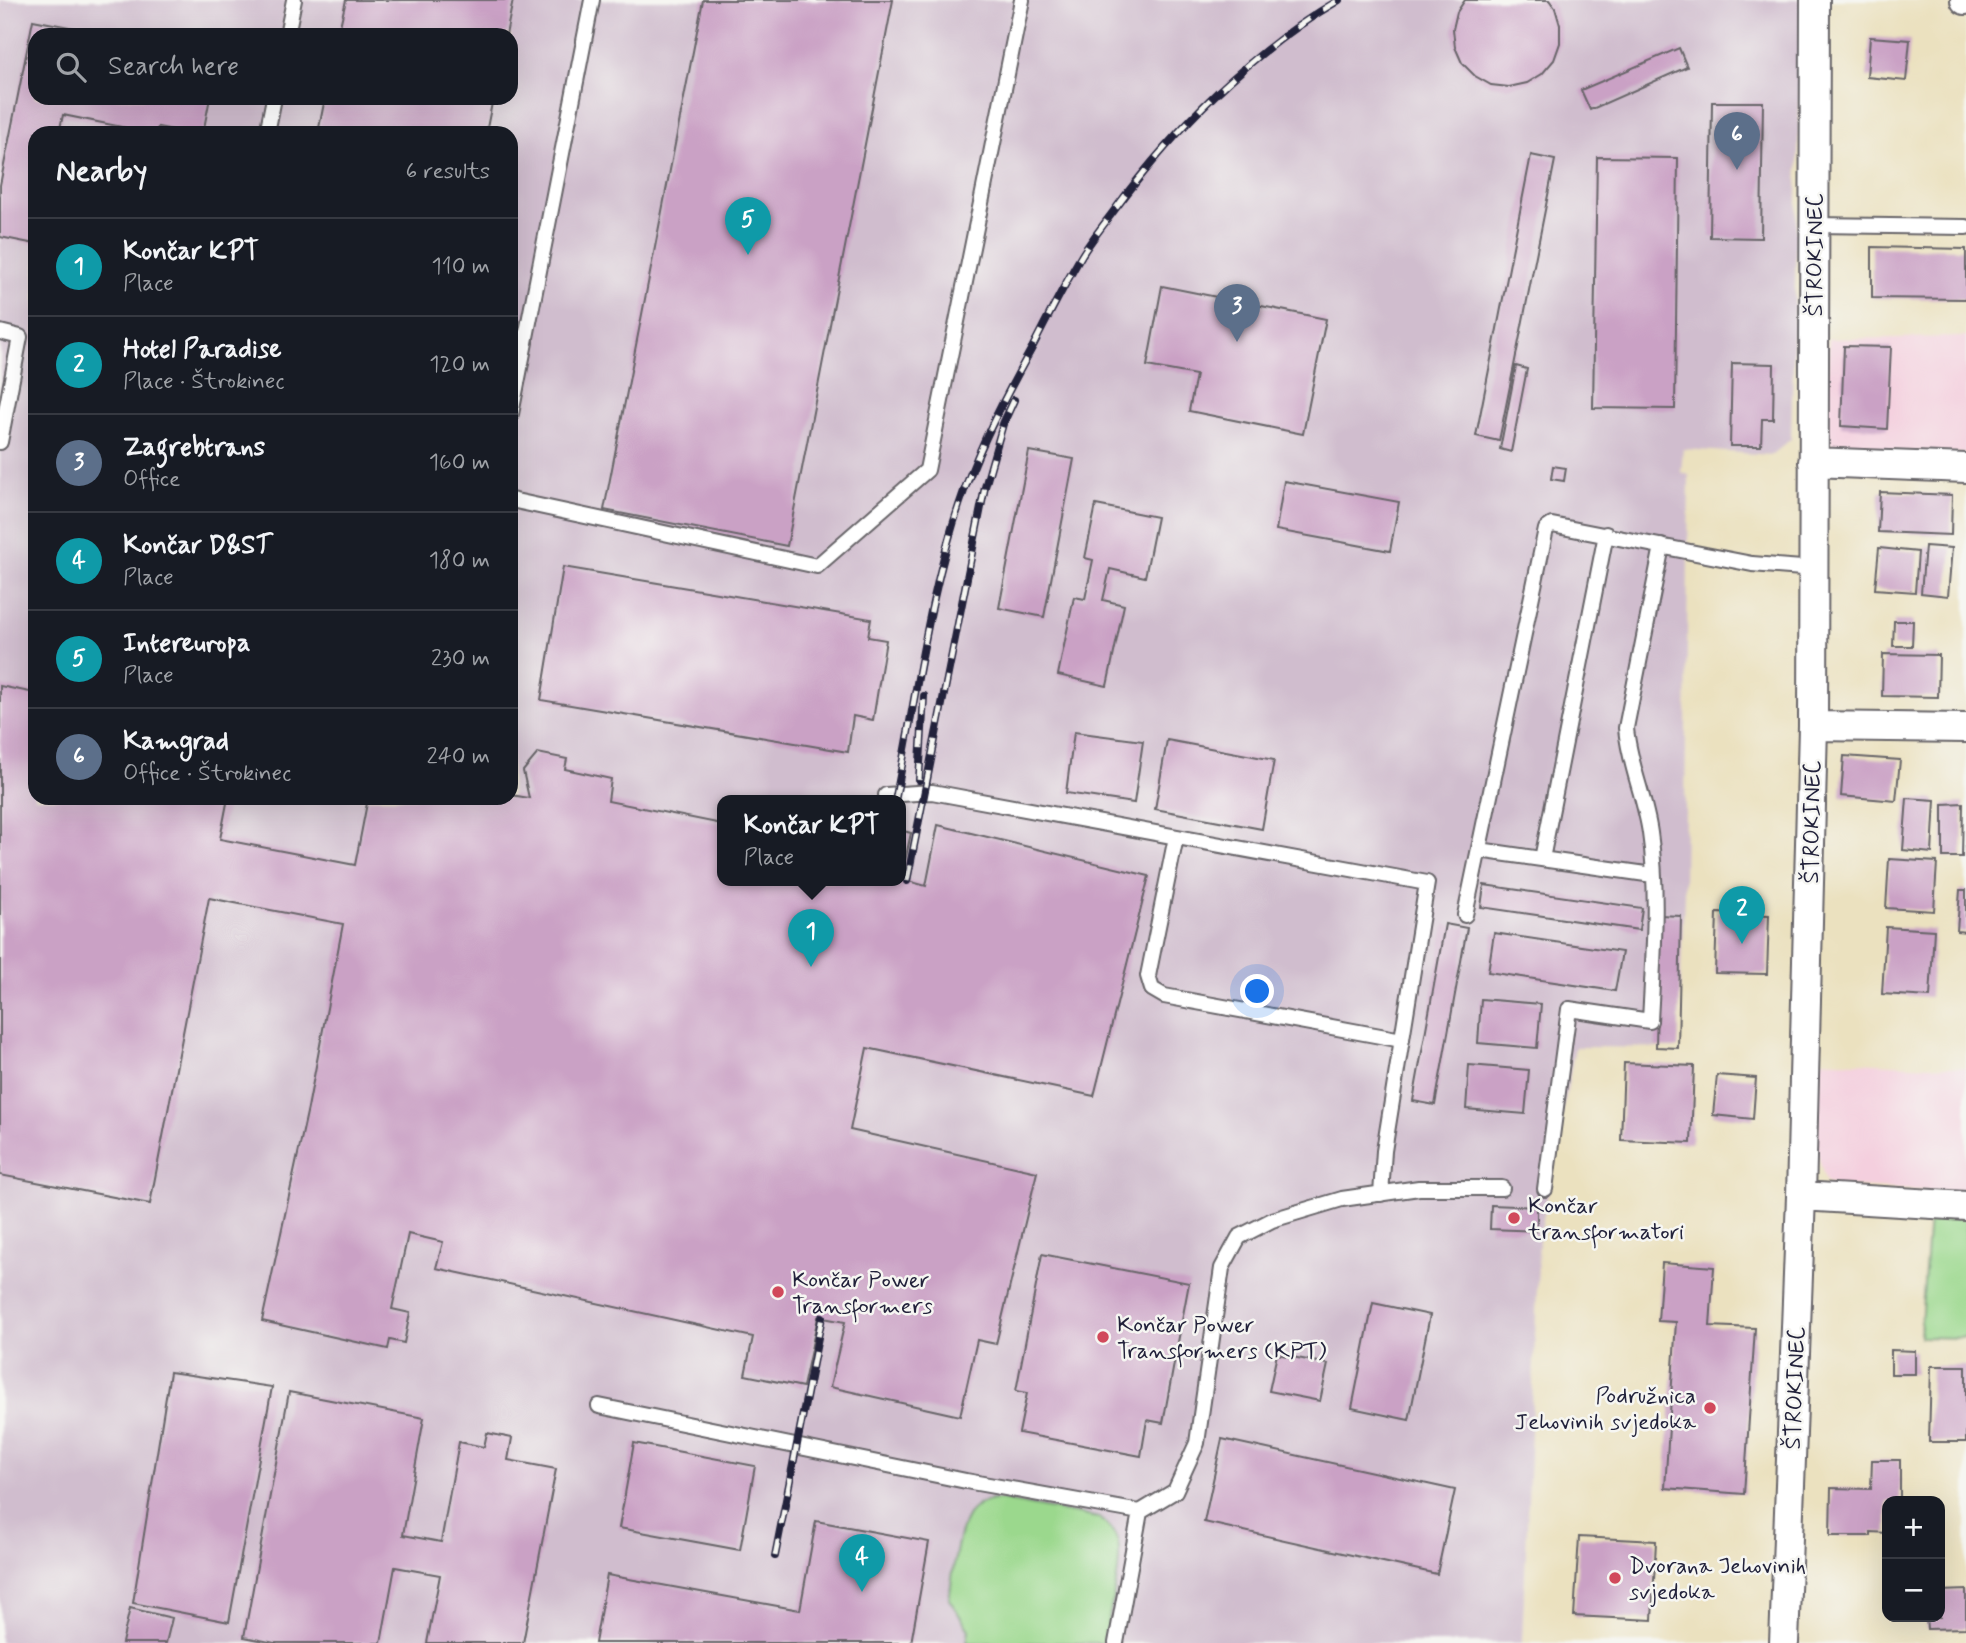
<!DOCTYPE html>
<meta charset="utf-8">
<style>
body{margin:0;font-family:Mynerve,sans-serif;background:#242831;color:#f1f3f6}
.controls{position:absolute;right:21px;bottom:21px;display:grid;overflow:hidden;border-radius:14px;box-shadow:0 7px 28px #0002}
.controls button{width:63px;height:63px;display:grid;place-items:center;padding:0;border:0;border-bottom:2px solid #363941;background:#171b24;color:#f1f3f6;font:35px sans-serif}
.you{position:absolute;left:1258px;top:992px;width:24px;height:24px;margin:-18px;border:5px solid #fff;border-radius:50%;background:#1a73e8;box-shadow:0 0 0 10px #1a73e833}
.badge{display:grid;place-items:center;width:46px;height:46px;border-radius:50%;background:#d93025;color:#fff;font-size:23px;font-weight:700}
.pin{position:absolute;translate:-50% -58px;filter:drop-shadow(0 2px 4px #0008)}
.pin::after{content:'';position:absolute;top:37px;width:24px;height:21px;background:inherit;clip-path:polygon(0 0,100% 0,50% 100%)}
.popup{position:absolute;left:717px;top:795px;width:189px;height:91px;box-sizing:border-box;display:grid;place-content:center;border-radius:14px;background:#171b24;filter:drop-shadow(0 2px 5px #0005);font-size:23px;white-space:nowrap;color:#9ea1a6}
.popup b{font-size:26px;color:#f1f3f6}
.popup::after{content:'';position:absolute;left:50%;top:100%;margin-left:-14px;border:14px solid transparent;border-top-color:#171b24}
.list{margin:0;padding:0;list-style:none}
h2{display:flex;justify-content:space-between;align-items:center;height:91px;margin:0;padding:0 28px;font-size:30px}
h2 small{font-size:23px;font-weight:400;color:#9ea1a6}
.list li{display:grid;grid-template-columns:46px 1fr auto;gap:21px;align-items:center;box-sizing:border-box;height:98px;padding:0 28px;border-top:2px solid #363941}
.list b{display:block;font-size:26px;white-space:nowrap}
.list p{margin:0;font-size:23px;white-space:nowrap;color:#9ea1a6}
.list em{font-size:23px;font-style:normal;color:#9ea1a6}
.icon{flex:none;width:38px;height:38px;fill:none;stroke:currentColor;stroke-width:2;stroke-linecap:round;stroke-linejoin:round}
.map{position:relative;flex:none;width:1966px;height:1643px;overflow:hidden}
.search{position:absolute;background:#171b24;box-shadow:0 7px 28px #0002;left:28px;top:28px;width:490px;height:77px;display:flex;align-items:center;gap:18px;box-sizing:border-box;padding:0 24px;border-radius:21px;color:#9ea1a6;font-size:26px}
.panel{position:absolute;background:#171b24;box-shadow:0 7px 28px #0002;left:28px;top:126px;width:490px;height:679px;border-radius:21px}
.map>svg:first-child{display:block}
.built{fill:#f4cfde}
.industrial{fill:#d0bdce;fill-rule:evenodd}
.green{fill:#9bd88d;stroke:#5e7d64;stroke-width:2}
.building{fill:#caa1c5}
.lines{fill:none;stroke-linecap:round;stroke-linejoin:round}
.service-casing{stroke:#686569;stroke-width:18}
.minor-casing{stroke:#686569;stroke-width:32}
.service{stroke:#fff;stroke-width:14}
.minor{stroke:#fff;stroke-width:28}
.rail-casing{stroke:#22223b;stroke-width:8}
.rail{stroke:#f6f6f2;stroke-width:5;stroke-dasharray:16;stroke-linecap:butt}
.poi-dot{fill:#d1495b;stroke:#f6f6f2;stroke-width:2.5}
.labels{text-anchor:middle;stroke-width:5;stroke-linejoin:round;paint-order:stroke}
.street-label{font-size:23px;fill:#22223b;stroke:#f6f6f2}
.poi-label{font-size:23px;fill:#22223b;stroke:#f6f6f2;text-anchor:start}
</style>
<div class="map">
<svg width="1966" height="1643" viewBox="0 0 1966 1643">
<rect width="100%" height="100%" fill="#f6f6f2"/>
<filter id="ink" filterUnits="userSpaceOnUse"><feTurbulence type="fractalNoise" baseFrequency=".0143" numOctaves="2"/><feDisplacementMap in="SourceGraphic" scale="14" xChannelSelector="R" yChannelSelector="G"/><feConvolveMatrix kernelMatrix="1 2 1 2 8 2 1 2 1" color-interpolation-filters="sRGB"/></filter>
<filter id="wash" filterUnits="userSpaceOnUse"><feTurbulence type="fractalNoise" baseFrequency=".00686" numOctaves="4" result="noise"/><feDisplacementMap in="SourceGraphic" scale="28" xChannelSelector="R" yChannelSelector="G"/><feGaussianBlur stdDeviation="1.57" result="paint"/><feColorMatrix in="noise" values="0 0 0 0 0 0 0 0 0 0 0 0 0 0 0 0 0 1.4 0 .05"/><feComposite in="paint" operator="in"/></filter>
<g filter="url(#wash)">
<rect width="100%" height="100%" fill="#ebe1bf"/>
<!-- built -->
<path class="built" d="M1966 337V454L1836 449 1828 440 1825 431 1829 339Z
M1820 1060 1966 1068V1193L1836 1186 1826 1183 1816 1148Z"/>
<!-- industrial -->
<path class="industrial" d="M0 0H1802L1791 439 1772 455 1683 449 1681 473 1689 475 1684 894 1678 1048 1575 1047 1539 1241 1522 1643H0ZM35 35H511V98H35ZM35 133H511V798H35ZM722 801H900V881H722Z"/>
<!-- green -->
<path class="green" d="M1929 1217 1966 1218V1338L1920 1337Z
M992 1500H1003L1099 1518C1107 1524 1114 1530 1117 1539 1125 1561 1108 1618 1103 1643H967L969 1630 949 1599C953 1575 956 1534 968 1515 974 1506 982 1502 992 1500Z"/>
<g id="blocks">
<!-- building -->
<path class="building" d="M346 0H513L506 35H338Z
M703 0H893L787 546 604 510Z
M1465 0H1549L1555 8 1560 25V43L1554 60 1542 74 1527 83 1509 87 1491 85 1475 76 1462 63 1455 47 1453 29 1457 12Z
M33 20 90 31 89 35H35V98H210L203 133H189L158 127 156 133H126L127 128 63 115 59 133H35V244L0 237V185Z
M1870 37 1910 40 1906 81 1867 77Z
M1679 48 1687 67 1590 110 1581 90Z
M325 98H493L486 133H318Z
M1712 102H1763L1761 238 1710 237Z
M1531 155 1555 160 1499 441 1476 436Z
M1597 157 1678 158 1675 409 1593 408Z
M1872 247 1966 249V299L1872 298Z
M1162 286 1326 319 1303 434 1189 411 1196 375 1147 366Z
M1844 346 1891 347 1887 429 1841 426Z
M1732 363 1774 364 1773 419H1762L1761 446H1730Z
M1516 366 1527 369 1511 452 1500 449Z
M1029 451 1074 459 1044 617 999 608Z
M1553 466 1566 468 1564 481 1551 479Z
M1284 481 1399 502 1390 551 1276 530Z
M1880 492 1952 495 1951 535 1878 532Z
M1096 505 1157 517 1145 577 1110 569 1103 600 1124 605 1107 686 1058 675 1074 597 1085 599 1093 560 1085 558Z
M1925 546 1952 548 1948 596 1921 593Z
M1879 548 1918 552 1915 592 1875 589Z
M563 567 871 619 868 637 886 640 873 720 853 716 848 752 541 700Z
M1894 621H1913L1912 646H1893Z
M1883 654 1939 655 1938 697 1882 696Z
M0 686 35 693V798H228L220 839 355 865 368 798H511V795L529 798 523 771 538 753 567 759 565 769 611 779 608 801 722 824V881H900V830L911 833 901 879 926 886 938 825 1149 876 1094 1096 867 1048 850 1130 1037 1172 996 1344 977 1340 960 1416 830 1387 845 1322 818 1317 803 1387 745 1375 753 1337 436 1268 443 1242 408 1234 392 1309 410 1313 404 1343 390 1340 388 1349 262 1321 308 1108 343 924 209 898 150 1204 0 1175Z
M1074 732 1143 741 1134 803 1066 793Z
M1167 740 1274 760 1262 829 1155 809Z
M1844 756 1900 760 1896 801 1841 796Z
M1907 798 1935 800 1932 853 1903 850Z
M1963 803 1962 857H1943V804Z
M1889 859 1937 862 1934 911 1886 908Z
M1484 885 1642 908 1639 930 1481 907Z
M1960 890H1966V932L1957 931Z
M1717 913 1769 915 1767 974 1715 973Z
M1659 915 1681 916 1678 1048 1656 1047Z
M1445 924 1467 928 1435 1105 1413 1101Z
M1886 927 1934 930 1930 997 1882 994Z
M1494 933 1622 952 1615 991 1488 972Z
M1481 999 1541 1004 1537 1048 1478 1043Z
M1624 1063 1694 1066 1691 1143 1621 1140Z
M1469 1065 1529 1070 1525 1114 1466 1109Z
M1717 1075 1756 1078 1753 1119 1713 1115Z
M1491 1205 1537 1207V1231L1490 1229Z
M1042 1254 1189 1283 1163 1423 1147 1420 1141 1456 1019 1433 1027 1393 1016 1391Z
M1662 1263 1714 1267 1710 1326 1755 1328 1744 1494 1665 1488 1676 1322 1658 1321Z
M1373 1303 1430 1315 1409 1420 1352 1408Z
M1891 1350 1915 1351V1374H1891Z
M1277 1354 1328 1364 1320 1401 1269 1391Z
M1931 1366H1966V1442H1929Z
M170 1372 272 1387 229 1622 133 1603Z
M289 1392 424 1418 403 1535 441 1542 459 1442 484 1447 487 1433 512 1438 508 1460 556 1469 523 1643H427L440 1575 395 1567 381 1643H275L244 1637Z
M1222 1439 1455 1490 1437 1574 1204 1522Z
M634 1443 755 1466 740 1550 619 1528Z
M1872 1460H1900V1501H1887V1533L1871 1532V1536H1830L1831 1488 1871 1489Z
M816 1521 929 1542 911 1643H595L607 1575 800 1610Z
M1579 1537 1656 1541 1652 1620 1574 1616Z
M1966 1590V1628L1927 1629 1926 1617H1940V1591Z
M130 1608 172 1618 166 1643H122Z"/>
</g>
</g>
<g filter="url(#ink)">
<use href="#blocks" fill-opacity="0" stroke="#686569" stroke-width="2"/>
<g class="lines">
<!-- service casing -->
<g class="service-casing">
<path id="service" d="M287 35 294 0
M267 133 274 98
M1814 225 1966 227
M0 332 20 337 0 442
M511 414 592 0
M511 500 817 566 927 470 1022 0
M886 795 932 792 1427 883 1384 1151 1381 1194
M1176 837 1148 976 1152 989 1164 996 1402 1040
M1479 850 1653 875
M1542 859 1606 534
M1465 915 1546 529 1552 525 1752 564 1815 569
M1545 1189 1569 1009 1650 1021C1653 959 1659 895 1650 833 1645 797 1629 764 1626 728L1662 546
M599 1406 966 1481 1140 1512 1175 1491 1197 1443 1222 1268 1239 1237 1272 1220 1342 1199 1419 1188H1502
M1116 1643 1140 1512"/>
</g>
<!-- minor casing -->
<g class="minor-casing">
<path id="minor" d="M1965 0H1966
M1813 462 1966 468
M1813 726 1966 728
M1801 1196 1966 1206
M1784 1643 1801 1196 1813 726 1815 0"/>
</g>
<!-- service -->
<use href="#service" class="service"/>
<!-- minor -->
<use href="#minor" class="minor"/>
<!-- rail casing -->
<g class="rail-casing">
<path id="rail" d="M919 780 924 696
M895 801C916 699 929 589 964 491 982 441 1006 395 1032 348 1048 317 1064 285 1082 255 1092 239 1105 223 1116 208 1176 127 1252 51 1339 0
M907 881 985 487 1003 424 1014 400
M775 1556 822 1317"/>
</g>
<!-- rail -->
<use href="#rail" class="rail"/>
</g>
</g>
<!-- markers -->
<g class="poi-dot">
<circle cx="1514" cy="1218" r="7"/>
<circle cx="778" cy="1292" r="7"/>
<circle cx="1103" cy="1337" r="7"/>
<circle cx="1710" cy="1408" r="7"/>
<circle cx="1615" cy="1578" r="7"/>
</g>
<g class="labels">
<!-- street labels -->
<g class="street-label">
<text transform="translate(1814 255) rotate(-90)" y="8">ŠTROKINEC</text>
<text transform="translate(1811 822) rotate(-89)" y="8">ŠTROKINEC</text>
<text transform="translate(1794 1388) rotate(-88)" y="8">ŠTROKINEC</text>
</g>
<!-- poi labels -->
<g class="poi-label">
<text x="1528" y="1213">Končar<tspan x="1528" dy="26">transformatori</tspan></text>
<text x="792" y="1287">Končar Power<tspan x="792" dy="26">Transformers</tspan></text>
<text x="1117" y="1332">Končar Power<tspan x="1117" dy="26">Transformers (KPT)</tspan></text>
<text x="1696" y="1403" text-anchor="end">Podružnica<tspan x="1696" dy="26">Jehovinih svjedoka</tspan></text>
<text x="1629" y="1573">Dvorana Jehovinih<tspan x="1629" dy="26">svjedoka</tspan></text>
</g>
</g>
</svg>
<div class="controls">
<button>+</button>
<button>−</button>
</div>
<div class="you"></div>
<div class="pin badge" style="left:811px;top:967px;background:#0f9aa8">1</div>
<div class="popup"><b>Končar KPT</b>Place</div>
<div class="pin badge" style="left:1742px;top:944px;background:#0f9aa8">2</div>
<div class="pin badge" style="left:1237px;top:342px;background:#5c6f8a">3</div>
<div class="pin badge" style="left:862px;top:1592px;background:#0f9aa8">4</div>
<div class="pin badge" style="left:748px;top:255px;background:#0f9aa8">5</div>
<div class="pin badge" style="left:1737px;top:170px;background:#5c6f8a">6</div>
<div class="search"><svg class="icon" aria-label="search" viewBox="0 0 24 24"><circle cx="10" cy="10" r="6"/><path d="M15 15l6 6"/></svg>Search here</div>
<section class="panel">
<h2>Nearby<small>6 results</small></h2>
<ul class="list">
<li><span class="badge" style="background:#0f9aa8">1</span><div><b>Končar KPT</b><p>Place</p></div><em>110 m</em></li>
<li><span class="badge" style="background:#0f9aa8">2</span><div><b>Hotel Paradise</b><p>Place · Štrokinec</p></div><em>120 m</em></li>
<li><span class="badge" style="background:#5c6f8a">3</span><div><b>Zagrebtrans</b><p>Office</p></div><em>160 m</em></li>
<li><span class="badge" style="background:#0f9aa8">4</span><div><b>Končar D&amp;ST</b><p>Place</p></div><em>180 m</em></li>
<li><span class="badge" style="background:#0f9aa8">5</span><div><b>Intereuropa</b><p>Place</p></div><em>230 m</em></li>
<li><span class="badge" style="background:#5c6f8a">6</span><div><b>Kamgrad</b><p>Office · Štrokinec</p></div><em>240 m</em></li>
</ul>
</section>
</div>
